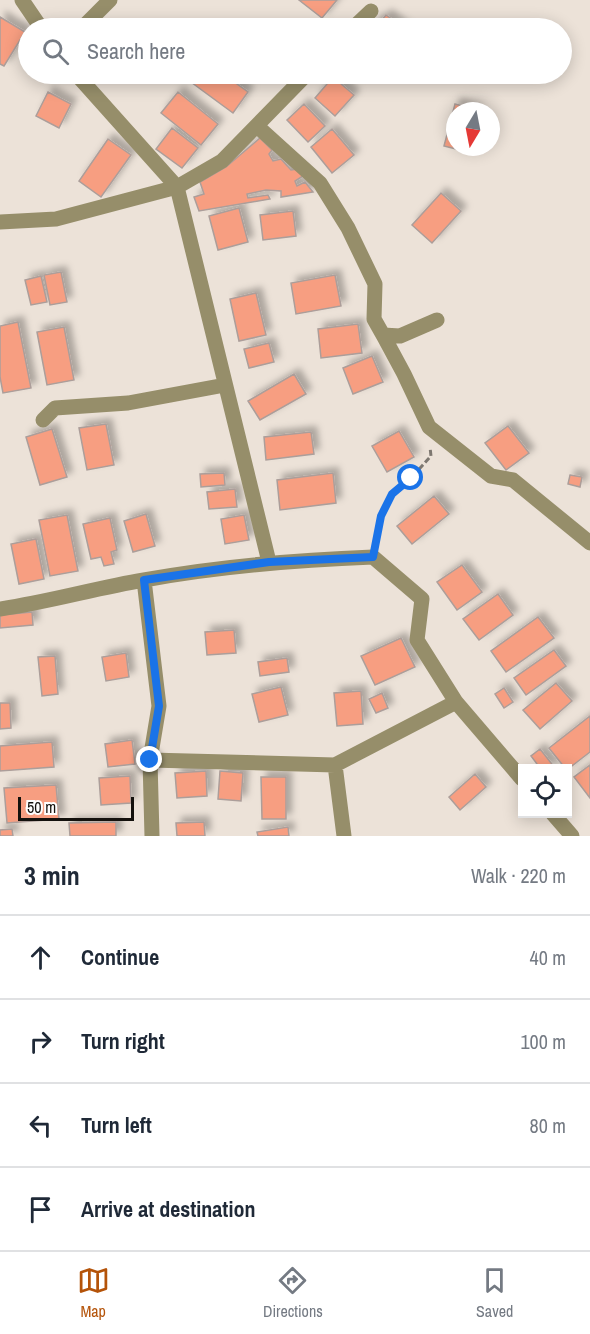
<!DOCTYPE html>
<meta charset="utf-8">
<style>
body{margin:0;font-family:"Archivo Narrow",sans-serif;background:#f6f6f7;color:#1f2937}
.controls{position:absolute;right:18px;bottom:18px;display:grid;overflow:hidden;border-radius:0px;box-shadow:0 3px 15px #0003}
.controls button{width:54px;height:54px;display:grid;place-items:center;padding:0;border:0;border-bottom:2px solid #e0e1e3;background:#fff;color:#1f2937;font:30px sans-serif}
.compass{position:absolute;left:446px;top:102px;width:54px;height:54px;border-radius:50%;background:#fff;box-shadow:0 3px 15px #0003;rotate:190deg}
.scale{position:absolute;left:18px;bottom:15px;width:116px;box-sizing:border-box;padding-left:6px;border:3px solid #14110d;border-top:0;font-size:16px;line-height:21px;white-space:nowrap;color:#14110d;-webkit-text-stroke:4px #fff;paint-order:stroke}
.stop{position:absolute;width:18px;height:18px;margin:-14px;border:4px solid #1a73e8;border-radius:50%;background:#fff}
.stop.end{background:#1a73e8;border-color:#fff;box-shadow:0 2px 6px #0008}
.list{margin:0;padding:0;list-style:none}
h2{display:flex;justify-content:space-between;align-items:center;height:78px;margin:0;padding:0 24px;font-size:26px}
h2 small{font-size:20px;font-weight:400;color:#747a83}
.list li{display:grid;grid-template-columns:39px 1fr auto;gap:18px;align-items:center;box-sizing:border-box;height:84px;padding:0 24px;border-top:2px solid #e0e1e3}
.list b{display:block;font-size:22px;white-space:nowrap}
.list em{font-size:20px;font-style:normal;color:#747a83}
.icon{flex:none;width:33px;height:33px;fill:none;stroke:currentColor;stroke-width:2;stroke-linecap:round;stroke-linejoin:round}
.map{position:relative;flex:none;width:590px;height:836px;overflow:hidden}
.search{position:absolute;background:#fff;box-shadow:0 3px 15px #0003;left:18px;right:18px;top:18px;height:66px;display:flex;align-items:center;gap:15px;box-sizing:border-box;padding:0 21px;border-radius:33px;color:#747a83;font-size:22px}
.sheet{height:414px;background:#fff}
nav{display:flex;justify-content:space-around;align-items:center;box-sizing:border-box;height:84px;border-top:2px solid #e0e1e3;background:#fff;font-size:16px;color:#747a83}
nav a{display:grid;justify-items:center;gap:3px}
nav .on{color:#b45309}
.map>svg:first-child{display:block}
.building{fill:#f79e81;stroke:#ac9e9a;stroke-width:1.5;filter:url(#shadow)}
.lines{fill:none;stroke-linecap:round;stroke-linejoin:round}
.path{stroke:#7d7770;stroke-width:3;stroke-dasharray:6 3;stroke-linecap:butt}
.minor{stroke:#968e6a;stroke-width:15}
.route{stroke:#1a73e8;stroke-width:8}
</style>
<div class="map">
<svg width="590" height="836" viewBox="0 0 590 836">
<defs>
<filter id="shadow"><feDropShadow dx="5.5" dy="-5.5" stdDeviation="3" flood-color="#0004"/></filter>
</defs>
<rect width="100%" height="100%" fill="#ece2d8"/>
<!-- building -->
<path class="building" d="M299 0H337L322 18Z
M386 15 404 28H371L378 19 381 21Z
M0 17 25 32 4 66 0 64Z
M180 74H223L248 92 233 113Z
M333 77 354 95 335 116 315 98Z
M48 92 71 104 59 128 36 116Z
M178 92 218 124 201 145 161 113Z
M304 104 325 126 308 142 287 120Z
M455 104 479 110 455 111V147H469L468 152 444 146Z
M172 128 198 148 182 168 156 149Z
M332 129 354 155 332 173 311 147Z
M260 138 272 150 269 154 273 161 281 159 291 170 298 169 303 176 295 181 297 186 305 182 313 192 281 197V191L266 190 247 194 248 198 268 195 270 199 199 211 194 197 204 194 200 182 226 167Z
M108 139 131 155 101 197 79 181Z
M441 193 461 211 432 243 412 225Z
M239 208 248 242 218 250 209 216Z
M293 211 296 236 263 240 260 215Z
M61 272 67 302 50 305 44 275Z
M335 275 341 306 296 314 291 283Z
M41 276 47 302 31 305 25 280Z
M256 293 266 335 239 341 230 299Z
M18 322 31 388 3 393 0 377V326Z
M358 324 362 353 321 358 318 329Z
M64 327 74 380 47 385 37 332Z
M269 343 274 362 249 368 244 349Z
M372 356 383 382 353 394 343 368Z
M294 374 306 394 260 420 248 401Z
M106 424 114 465 87 470 79 428Z
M508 426 529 453 506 470 485 443Z
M52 429 67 477 40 485 26 437Z
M399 431 414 457 387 472 372 446Z
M311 432 314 454 266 460 264 437Z
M224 473 225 485 201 487 200 474Z
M333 473 336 503 280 510 277 480Z
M570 475 582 477 580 487 568 484Z
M235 489 237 507 209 509 207 492Z
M434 496 449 514 412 544 397 526Z
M146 514 155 546 133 552 124 521Z
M67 515 78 571 50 576 39 520Z
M244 515 249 540 225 544 221 519Z
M110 518 117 550 111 552 114 564 104 566 101 557 91 559 83 524Z
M36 539 44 579 19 584 11 544Z
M462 565 482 592 457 610 437 582Z
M498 594 513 615 479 640 463 619Z
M32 612 33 625 0 628V615Z
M538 617 554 638 506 672 491 651Z
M234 630 236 653 207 655 205 632Z
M401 638 415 667 375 685 361 656Z
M554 650 566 666 526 695 514 678Z
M126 653 129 677 106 681 102 657Z
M55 656 58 694 42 696 38 657Z
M287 658 289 672 260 676 258 662Z
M556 683 572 701 540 729 523 710Z
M281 687 288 715 259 722 252 694Z
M504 688 513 702 504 708 495 694Z
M361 691 363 724 337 726 334 693Z
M382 693 388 708 376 713 369 699Z
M0 703H10L11 728 0 729Z
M590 716V752L568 769 565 768 549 748Z
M132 740 135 764 108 767 105 744Z
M52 742 54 767 0 771V746Z
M540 749 555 768H540L531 756Z
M590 765V798L574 777Z
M206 771 207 796 177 798 175 773Z
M220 771 243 773 241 801 218 799Z
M475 774 486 787 460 810 449 797Z
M130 776 131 803 101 805 99 778Z
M261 777H286V819H262Z
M56 785 59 819 7 823 4 788Z
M116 822V836H70L69 823Z
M204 822 205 836H177L176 823Z
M288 827 289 836H258L257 832Z
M12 829 13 836H0V830Z"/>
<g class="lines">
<!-- path -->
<path class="path" d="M375 544 381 516 392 494 411 478 431 456 430 447"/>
<!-- minor -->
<path class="minor" d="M22 0 41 28
M82 28 110 0
M353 28 371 11
M76 74 177 187 269 562
M257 126 320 183 348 228 375 284 374 319 383 335 400 336 437 320
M0 222 56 219 177 187 222 161 307 74
M383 335 404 374 429 427 491 476 513 480 590 543
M43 420 55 408 128 403 225 385
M144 580 159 706 150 760 152 836
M0 609C49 602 96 588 144 580 220 566 296 560 373 557L422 599 417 640 456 702 522 779
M150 760 335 765 456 702
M335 765 344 836
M553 814 572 836"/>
</g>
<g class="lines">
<!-- route -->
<path class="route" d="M150 760 159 706 144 580 269 562 373 557 381 516 392 494 411 478"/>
</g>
</svg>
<div class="controls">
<button><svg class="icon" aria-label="locate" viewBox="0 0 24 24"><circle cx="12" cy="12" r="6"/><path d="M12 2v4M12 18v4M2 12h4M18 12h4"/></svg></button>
</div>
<svg class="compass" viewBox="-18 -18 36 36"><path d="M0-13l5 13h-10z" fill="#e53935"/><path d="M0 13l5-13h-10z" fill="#747a83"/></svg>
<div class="scale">50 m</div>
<div class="stop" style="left:411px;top:478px"></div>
<div class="stop end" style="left:150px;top:760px"></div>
<div class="search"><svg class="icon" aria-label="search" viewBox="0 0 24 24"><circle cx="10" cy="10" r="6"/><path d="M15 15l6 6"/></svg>Search here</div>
</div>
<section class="sheet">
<h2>3 min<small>Walk · 220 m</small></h2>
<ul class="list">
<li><svg class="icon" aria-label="ahead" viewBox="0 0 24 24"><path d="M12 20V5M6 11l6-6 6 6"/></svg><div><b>Continue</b></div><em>40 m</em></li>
<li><svg class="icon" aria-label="right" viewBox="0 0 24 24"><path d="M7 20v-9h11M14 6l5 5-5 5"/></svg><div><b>Turn right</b></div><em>100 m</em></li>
<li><svg class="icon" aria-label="left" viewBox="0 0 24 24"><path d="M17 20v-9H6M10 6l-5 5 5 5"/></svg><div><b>Turn left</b></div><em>80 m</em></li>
<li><svg class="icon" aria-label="arrive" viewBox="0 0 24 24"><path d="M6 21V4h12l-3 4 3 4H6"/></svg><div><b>Arrive at destination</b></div></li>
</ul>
</section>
<nav>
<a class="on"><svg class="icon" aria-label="map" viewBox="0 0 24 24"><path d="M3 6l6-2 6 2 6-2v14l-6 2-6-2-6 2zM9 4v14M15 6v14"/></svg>Map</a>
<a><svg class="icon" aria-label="directions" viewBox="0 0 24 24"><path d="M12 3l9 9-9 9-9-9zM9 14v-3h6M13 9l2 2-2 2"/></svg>Directions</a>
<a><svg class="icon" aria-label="saved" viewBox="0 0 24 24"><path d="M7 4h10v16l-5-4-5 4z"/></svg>Saved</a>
</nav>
